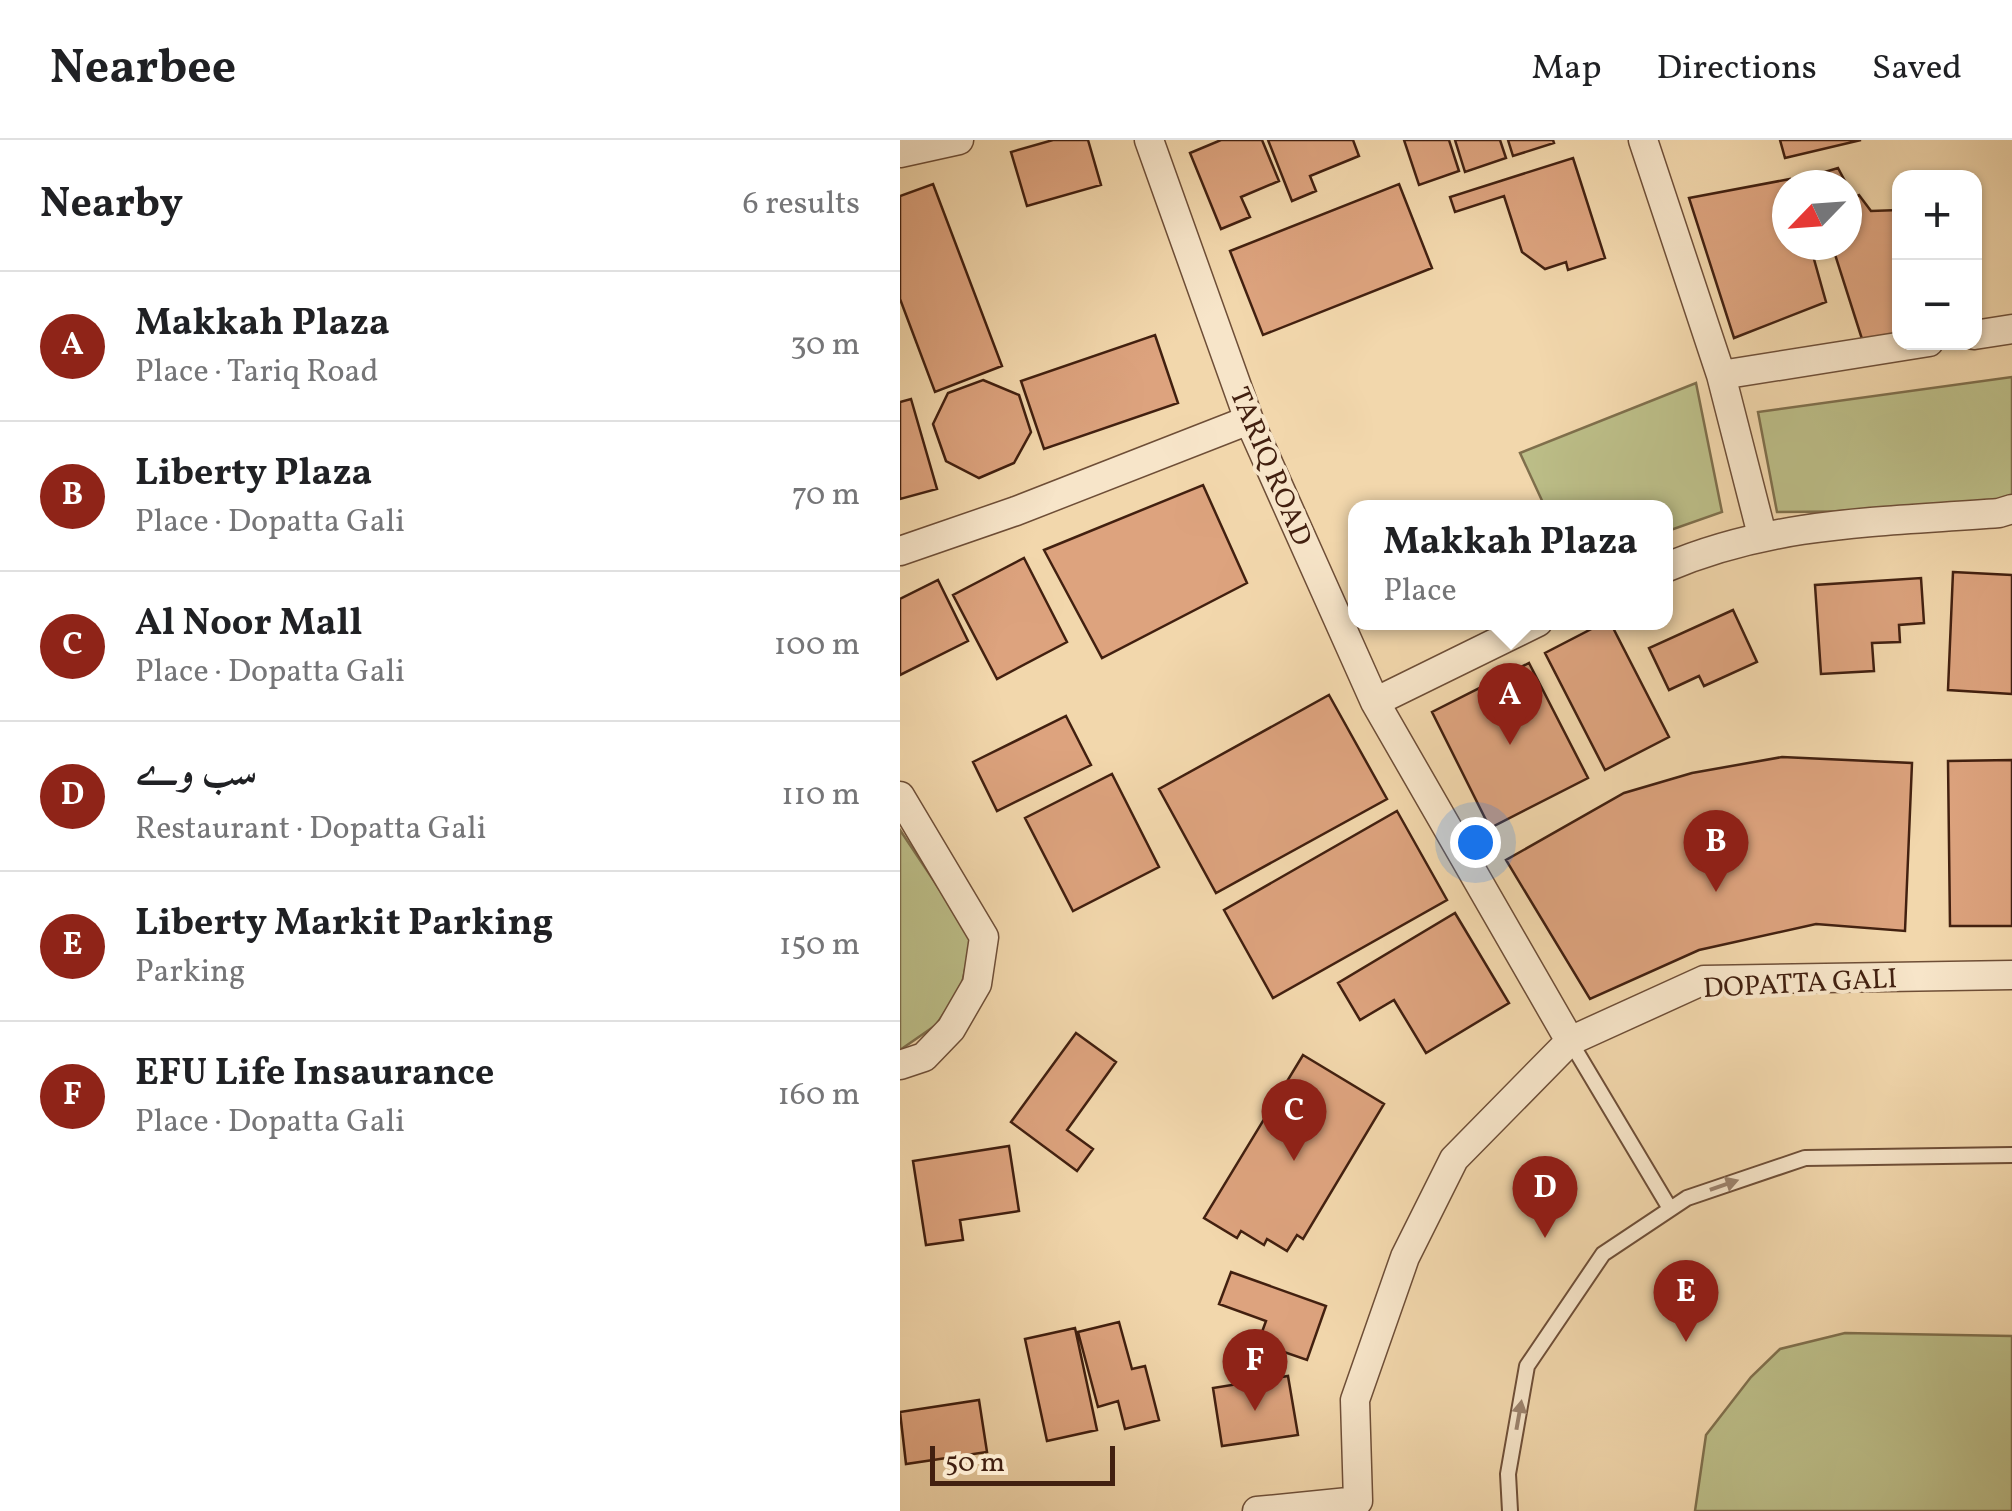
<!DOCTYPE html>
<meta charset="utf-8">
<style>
body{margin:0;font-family:Vollkorn,Amiri,serif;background:#f6f6f6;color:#202124}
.controls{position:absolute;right:30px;top:30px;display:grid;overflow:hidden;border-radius:20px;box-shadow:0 2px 8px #0004}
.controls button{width:90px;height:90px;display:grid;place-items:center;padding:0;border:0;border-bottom:2px solid #e0e0e0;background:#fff;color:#202124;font:50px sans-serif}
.compass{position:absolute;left:872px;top:30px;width:90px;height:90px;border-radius:50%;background:#fff;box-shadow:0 2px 8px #0004;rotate:245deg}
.scale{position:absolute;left:30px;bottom:25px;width:185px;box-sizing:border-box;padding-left:10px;border:5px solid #422010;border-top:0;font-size:28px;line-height:35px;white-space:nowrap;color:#422010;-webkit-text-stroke:8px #f7e5c9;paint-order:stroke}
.you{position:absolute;left:575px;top:702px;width:35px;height:35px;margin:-25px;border:8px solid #fff;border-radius:50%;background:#1a73e8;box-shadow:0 0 0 15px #1a73e833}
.badge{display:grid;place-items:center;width:65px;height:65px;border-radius:50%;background:#8f2418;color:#fff;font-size:32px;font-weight:700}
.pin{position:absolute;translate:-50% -82px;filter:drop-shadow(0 2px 5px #0008)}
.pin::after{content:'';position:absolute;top:52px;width:35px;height:30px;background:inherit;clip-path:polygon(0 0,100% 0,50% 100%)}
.popup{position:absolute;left:448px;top:360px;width:325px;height:130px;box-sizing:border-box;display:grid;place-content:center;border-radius:20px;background:#fff;filter:drop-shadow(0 2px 8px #0005);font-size:32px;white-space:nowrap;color:#757577}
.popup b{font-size:38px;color:#202124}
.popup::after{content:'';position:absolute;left:50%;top:100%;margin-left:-20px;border:20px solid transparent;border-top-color:#fff}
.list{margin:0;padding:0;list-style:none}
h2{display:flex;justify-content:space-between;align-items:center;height:130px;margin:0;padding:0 40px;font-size:42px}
h2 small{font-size:32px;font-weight:400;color:#757577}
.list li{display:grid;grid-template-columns:65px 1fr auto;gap:30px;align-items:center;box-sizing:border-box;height:150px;padding:0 40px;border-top:2px solid #e0e0e0}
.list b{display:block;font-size:38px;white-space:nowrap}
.list p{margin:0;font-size:32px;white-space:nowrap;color:#757577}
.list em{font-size:32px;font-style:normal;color:#757577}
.map{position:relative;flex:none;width:1112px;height:1371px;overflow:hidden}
header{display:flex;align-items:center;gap:60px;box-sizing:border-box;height:140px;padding:0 50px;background:#fff;border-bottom:2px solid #e0e0e0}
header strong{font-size:48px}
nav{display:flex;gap:55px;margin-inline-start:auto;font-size:35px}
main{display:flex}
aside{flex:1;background:#fff}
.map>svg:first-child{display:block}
.green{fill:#bcbe88;stroke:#7f6f4c;stroke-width:2.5}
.building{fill:#dda37e;stroke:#422010;stroke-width:2.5}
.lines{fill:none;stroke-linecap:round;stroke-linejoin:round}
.service-casing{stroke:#6e4e37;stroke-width:18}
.minor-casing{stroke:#6e4e37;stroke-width:31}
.service{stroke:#f7e5c9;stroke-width:14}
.minor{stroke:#f7e5c9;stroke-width:28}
.oneway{fill:#9c826c}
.labels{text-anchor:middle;stroke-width:8;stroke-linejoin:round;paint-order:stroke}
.street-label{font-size:28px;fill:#422010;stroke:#f7e5c9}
</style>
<header>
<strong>Nearbee</strong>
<nav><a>Map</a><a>Directions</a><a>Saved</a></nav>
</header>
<main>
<aside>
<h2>Nearby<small>6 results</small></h2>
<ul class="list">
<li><span class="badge">A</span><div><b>Makkah Plaza</b><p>Place · Tariq Road</p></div><em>30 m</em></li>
<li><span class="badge">B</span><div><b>Liberty Plaza</b><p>Place · Dopatta Gali</p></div><em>70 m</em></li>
<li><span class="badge">C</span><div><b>Al Noor Mall</b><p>Place · Dopatta Gali</p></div><em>100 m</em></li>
<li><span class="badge">D</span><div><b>سب وے</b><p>Restaurant · Dopatta Gali</p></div><em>110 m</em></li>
<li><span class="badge">E</span><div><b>Liberty Markit Parking</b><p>Parking</p></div><em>150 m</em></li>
<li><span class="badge">F</span><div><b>EFU Life Insaurance</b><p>Place · Dopatta Gali</p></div><em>160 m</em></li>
</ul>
</aside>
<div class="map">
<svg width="1112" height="1371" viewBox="0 0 1112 1371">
<rect width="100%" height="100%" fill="#f2d7ac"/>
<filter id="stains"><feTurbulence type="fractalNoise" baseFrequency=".002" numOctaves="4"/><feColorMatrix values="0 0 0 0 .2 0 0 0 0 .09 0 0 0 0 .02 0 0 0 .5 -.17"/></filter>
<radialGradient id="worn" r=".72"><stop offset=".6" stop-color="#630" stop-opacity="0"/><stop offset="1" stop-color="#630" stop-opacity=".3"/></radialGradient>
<!-- green -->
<path class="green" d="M1112 237V363L1108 370 877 372 858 272Z
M796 243 822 372 765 392V368L645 367 620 313Z
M0 690 72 798 61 848 36 885 0 910Z
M945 1193 1112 1196V1371H795L806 1295 851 1237 880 1209Z"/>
<!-- building -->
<path class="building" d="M153 0H188L201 45 127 66 111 12Z
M321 0H362L379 41 341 57 350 77 321 89 290 13Z
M368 0H453L459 16 410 36 416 51 392 61Z
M504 0H549L559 31 519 45Z
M555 0H600L606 18 565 32Z
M608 0H653L654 3 613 16Z
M880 0H961L885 18Z
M673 18 705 118 668 130 666 122 645 129 622 112 604 56 555 72 550 57Z
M938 28 947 45H914L911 36Z
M890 39 892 45H887V105H910L926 162 834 198 789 58Z
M33 44 102 226 35 252 0 159V56Z
M499 44 532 128 363 195 330 111Z
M947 46 953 58 959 55 971 71 999 70V194L962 199 932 105H947Z
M255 195 278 263 144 309 121 241Z
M83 240 119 255 131 292 114 323 79 338 46 321 33 284 48 253Z
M11 259 37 349 0 359V262Z
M303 345 347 443 202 518 144 410Z
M124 418 167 502 97 539 53 455Z
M1053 432 1112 435V554L1048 550Z
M1021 438 1024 483 999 485 1000 502 972 503 974 531 921 534 915 445Z
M38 440 68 501 0 535V459Z
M833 470 857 522 804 546 799 536 769 550 749 508Z
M705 482H710L769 597 705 630 645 513Z
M629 523 688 638 590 688 532 572Z
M429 555 487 659 316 753 259 649Z
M166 576 191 625 97 671 73 622Z
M882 617 1012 623 1005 791 916 784 799 810 690 859 606 720 724 653 792 633Z
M1112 620V786H1050L1048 621Z
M212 634 259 727 173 771 125 678Z
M497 671 547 760 373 858 324 770Z
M555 773 609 863 526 913 494 860 460 880 438 843Z
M176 893 216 922 167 990 193 1009 177 1031 111 982Z
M403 915 484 964 403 1099 397 1095 387 1111 367 1099 364 1105 341 1091 337 1098 304 1078Z
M109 1006 119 1071 60 1080 63 1100 26 1105 13 1021Z
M331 1132 426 1166 407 1220 358 1203 366 1181 319 1164Z
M219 1182 232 1229 245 1226 259 1280 225 1289 218 1261 198 1267 178 1192Z
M175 1188 197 1290 147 1301 125 1199Z
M388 1236 398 1295 322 1306 313 1248Z
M79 1260 87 1312 6 1324 0 1272Z"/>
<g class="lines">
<!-- service casing -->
<g class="service-casing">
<path id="service" d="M670 901 769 1067
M610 1371 608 1334 627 1226 703 1114 787 1058 905 1018 1112 1015"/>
</g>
<!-- minor casing -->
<g class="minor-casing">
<path id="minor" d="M249 0 349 280 475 562 670 901
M743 0 821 235 862 395
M0 13 59 0
M1074 195 1112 189
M821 235 1029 202
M0 411 116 371 349 280
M765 428C874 381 983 382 1099 373L1112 369
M475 562 638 482
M0 656 84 797 77 844 51 889 24 917 0 925
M357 1371 458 1361 455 1260 505 1117 554 1019 670 901 804 840 1112 835"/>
</g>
<!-- service -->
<use href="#service" class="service"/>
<!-- minor -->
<use href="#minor" class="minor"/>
</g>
<!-- one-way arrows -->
<defs><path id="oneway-solid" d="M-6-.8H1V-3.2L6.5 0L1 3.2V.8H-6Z" transform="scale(2.5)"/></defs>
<g class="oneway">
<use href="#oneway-solid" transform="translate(824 1045) rotate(-19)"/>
<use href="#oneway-solid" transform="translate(619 1275) rotate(-80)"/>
</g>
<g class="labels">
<!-- street labels -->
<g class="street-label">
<text transform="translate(372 326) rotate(67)" y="10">TARIQ ROAD</text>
<text transform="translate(900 842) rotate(-3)" y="10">DOPATTA GALI</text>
</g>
</g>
<rect width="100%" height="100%" filter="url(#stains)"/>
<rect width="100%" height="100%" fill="url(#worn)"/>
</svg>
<div class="controls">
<button>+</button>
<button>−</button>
</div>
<svg class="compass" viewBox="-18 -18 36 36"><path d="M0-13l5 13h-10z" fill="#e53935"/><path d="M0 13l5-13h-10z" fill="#757577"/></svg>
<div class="scale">50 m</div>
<div class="you"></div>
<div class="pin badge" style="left:610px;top:605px">A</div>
<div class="popup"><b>Makkah Plaza</b>Place</div>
<div class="pin badge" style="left:816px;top:752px">B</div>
<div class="pin badge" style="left:394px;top:1021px">C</div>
<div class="pin badge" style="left:645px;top:1098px">D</div>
<div class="pin badge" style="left:786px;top:1202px">E</div>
<div class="pin badge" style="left:355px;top:1271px">F</div>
</div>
</main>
